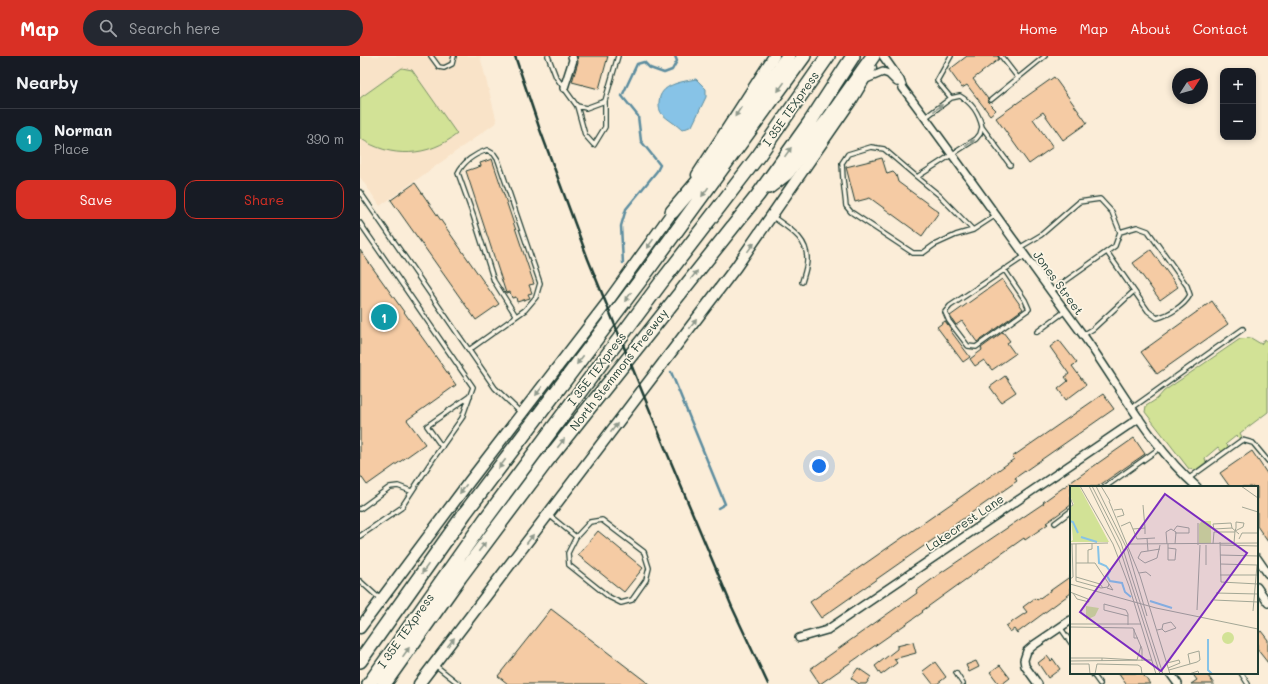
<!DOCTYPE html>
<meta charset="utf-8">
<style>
body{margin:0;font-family:Mali,sans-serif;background:#242831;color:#f1f3f6}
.controls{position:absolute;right:12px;top:12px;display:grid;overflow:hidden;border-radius:8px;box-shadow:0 2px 6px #0003}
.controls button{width:36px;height:36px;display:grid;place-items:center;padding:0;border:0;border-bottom:1px solid #363941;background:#171b24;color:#f1f3f6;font:20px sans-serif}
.compass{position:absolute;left:812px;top:12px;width:36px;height:36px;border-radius:50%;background:#171b24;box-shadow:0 2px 6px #0003;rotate:54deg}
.you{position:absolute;left:459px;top:410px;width:14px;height:14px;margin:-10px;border:3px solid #fff;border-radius:50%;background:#1a73e8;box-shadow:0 0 0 6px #1a73e833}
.badge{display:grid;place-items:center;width:26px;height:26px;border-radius:50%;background:#d93025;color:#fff;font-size:13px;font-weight:700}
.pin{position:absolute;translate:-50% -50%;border:2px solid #fff;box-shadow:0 1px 4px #0006}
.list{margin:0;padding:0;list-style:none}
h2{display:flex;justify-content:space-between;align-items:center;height:52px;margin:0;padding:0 16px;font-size:17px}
h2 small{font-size:13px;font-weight:400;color:#9ea1a6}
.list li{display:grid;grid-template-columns:26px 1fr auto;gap:12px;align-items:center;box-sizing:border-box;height:60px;padding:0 16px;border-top:1px solid #363941}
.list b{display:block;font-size:15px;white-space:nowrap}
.list p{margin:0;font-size:13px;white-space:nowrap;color:#9ea1a6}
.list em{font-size:13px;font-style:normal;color:#9ea1a6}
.actions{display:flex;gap:8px;padding:12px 16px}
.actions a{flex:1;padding:9px 0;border:1px solid #d93025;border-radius:12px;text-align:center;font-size:14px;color:#d93025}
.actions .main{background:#d93025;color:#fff}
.icon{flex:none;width:22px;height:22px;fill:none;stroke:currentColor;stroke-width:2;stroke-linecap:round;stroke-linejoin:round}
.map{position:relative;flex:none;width:908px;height:628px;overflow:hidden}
header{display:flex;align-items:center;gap:24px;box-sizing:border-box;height:56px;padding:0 20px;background:#d93025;color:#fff}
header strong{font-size:19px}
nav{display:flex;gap:22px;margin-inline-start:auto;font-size:14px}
.search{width:280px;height:36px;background:#242831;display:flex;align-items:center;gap:10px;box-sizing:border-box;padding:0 14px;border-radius:22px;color:#9ea1a6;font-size:15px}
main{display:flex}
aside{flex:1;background:#171b24}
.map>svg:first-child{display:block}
.built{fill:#f9e3c8}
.green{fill:#d2e296;stroke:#789065}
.water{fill:#87c3e7;stroke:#5d8d9f}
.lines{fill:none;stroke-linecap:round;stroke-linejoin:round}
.stream{stroke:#5d8d9f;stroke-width:2.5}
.building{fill:#f5cba4;stroke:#1f3d34}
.service-casing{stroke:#1f3d34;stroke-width:6}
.minor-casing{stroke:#1f3d34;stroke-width:10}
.secondary-casing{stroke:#1f3d34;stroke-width:13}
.motorway-casing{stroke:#1f3d34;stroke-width:16}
.service{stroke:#fcf5e5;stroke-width:3.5}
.minor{stroke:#fcf5e5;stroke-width:7}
.secondary{stroke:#fcf5e5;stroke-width:10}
.motorway{stroke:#fcf5e5;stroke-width:13}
.rail{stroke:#1f3d34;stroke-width:2.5}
.oneway{fill:#8e998c}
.labels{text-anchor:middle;stroke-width:3.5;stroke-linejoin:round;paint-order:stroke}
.street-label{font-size:12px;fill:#1f3d34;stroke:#fcf5e5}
.inset-river{fill:none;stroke:#87c3e7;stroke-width:2}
.inset-road{fill:none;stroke:#a3a796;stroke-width:1}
.view{fill:#7b2cbf;fill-opacity:0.15;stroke:#7b2cbf;stroke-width:2}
.inset-edge{fill:none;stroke:#1f3d34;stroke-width:2}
</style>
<header>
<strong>Map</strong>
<div class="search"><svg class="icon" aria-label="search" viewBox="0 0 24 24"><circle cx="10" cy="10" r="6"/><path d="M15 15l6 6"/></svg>Search here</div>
<nav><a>Home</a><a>Map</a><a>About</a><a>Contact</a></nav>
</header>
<main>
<aside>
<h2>Nearby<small></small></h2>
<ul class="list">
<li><span class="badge" style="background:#0f9aa8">1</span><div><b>Norman</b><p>Place</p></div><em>390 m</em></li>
</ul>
<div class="actions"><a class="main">Save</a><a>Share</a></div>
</aside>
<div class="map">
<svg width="908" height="628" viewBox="0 0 908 628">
<rect width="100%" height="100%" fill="#fbedd8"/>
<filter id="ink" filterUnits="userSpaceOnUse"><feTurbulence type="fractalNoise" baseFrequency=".025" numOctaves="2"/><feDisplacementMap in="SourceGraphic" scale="8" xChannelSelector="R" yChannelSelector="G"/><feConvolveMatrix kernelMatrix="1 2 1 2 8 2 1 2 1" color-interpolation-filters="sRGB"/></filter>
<g filter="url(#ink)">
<!-- built -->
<path class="built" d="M0 0H120L137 66 20 150 0 121Z"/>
<!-- green -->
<path class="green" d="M42 12 52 14 97 78C69 101 30 103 0 82V42Z
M891 282 901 288 905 283 908 287V356L880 377 882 381 880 383 876 380 866 388 869 391 862 396 858 391 845 402 846 406 836 414 829 413 785 356 786 350 797 343 804 335 880 283Z"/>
<!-- water -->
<path class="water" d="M336 23 346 33V41L332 70 322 74C316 68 308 64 302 58 299 54 299 51 299 46 300 28 321 26 336 23Z"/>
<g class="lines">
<!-- stream -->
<path class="stream" d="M263 207 261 170 266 153 297 115 300 109 281 85 278 60 262 40 277 8 284 6 290 12 304 17 312 14 317 5 315 0
M311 316 365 448 358 452"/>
</g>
<!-- building -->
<path class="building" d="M217 0H248L239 33 212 26 218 6Z
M607 0H638L639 3 613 23 628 43V46L636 54 630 59 607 29 602 32 589 14Z
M694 21 727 67 703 84 683 56 673 63 693 91 669 108 636 62Z
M522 102 527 118 533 116 536 119 538 126 579 156 562 180 510 142 495 146 486 111Z
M132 103 174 228 169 229 172 237 168 238 170 242 157 246 156 241 152 242 150 236 146 237 106 115 121 110 120 107Z
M55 127 139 248 116 264 31 144Z
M0 194 96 329 47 364 65 388 7 429 0 419Z
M791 194 818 231 800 244 773 207Z
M642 223 663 253 617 286 602 265 596 269 590 260Z
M852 245 868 268 797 318 781 296Z
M585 265 591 273 590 274 610 301 603 306 577 271Z
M643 276 650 285 647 287 655 298 632 314 624 304 615 310 610 303 622 294 621 292Z
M699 284 717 307 712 310 726 329 706 344 698 333 708 325 705 321 709 318 690 291Z
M645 320 656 336 641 346 630 331Z
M743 338 754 353 655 422 657 425 461 562 450 546 615 431 654 403 652 401Z
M774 382 785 398 737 431H711V449L686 467 688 468 665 484 664 482 630 506 562 555 563 556 460 628 450 613 557 537 556 535 582 516 684 447 683 446 711 426Z
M892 395 908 419V486L897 470V431H870L860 417Z
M238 475 283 512 264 536 218 499Z
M711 520V537L657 577 654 573 650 576 646 570 667 556 663 551 675 542 677 544Z
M191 553 289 628H148L138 620Z
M901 575 908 584V607L897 593V578Z
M553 586 556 597 534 603 537 607 521 619 515 610 537 593V590Z
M687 600 691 605 693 603 700 613 688 622 678 607Z
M616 605 619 611 609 616 606 609Z
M575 606 586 621 577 628H573L563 615Z
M640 609 650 622 642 628H639L630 616Z
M498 612 511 621 506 628H499L491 622Z
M758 617H782L790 628H766Z
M832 617H846L854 628H831L837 624Z"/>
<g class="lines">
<!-- service casing -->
<g class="service-casing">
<path id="service" d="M71 0 79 11 84 12 92 8 94 0
M188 0 196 21 217 50 226 52 245 45 258 0
M658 22 685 0
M591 42 577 25 591 0
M631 44 658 22 641 0
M217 50 225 79 234 89 245 71V45
M566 61 591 42 600 40C612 47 619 57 622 71L650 109
M622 71 620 78 616 83 557 121 524 93 511 91 488 98 482 107 483 123 486 150 491 156 553 197H563L574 189 596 179 613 174 636 159
M557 121 579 139 613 174
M0 136 135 332 161 357
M413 161C428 172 448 182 447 204 447 211 444 219 442 226
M0 167 113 331 102 362 73 403 41 452 0 480
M659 192 681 179 719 146 740 143 752 156 760 176 755 190 690 236
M747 196 788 255 797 262C809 259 824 250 830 239L827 230 788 175 777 171 760 176
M644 213 665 244 669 253 616 291 608 290 589 265 585 256 590 250 665 200
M677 276 704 256
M723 279 733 273 774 235
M109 294 165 254 176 241 180 227 138 104 134 98 127 94C115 98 103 106 98 117L113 159 134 225 156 260
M772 352 883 273
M82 391 67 370 110 340
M828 423 882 384 893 387 908 405
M745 431 800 392
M0 453 30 431 38 430 51 435
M189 459 216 481 230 466 242 464 284 496 289 512 286 524 272 544 261 547 249 541 209 509 208 497 216 481
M695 467 711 455
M0 525 20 543
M700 571 711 587
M75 609 99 628
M596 617 603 628
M732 617 740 628
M881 617 888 628"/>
</g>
<!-- minor casing -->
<g class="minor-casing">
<path id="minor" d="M523 0 540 24 543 32C604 113 662 197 723 279 759 329 791 391 837 431
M504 24 523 16 529 18 537 26
M204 32 213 4 212 0
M897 502 908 518
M897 531 908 547
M439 582 467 574 779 362
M810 617 818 628
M678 628 665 610 664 604 667 595 674 589 711 564"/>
</g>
<!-- secondary casing -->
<g class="secondary-casing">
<path id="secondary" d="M337 119 414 0
M0 572 109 426 249 244 316 151
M59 628 376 211 493 42 511 12"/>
</g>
<!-- motorway casing -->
<g class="motorway-casing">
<path id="motorway" d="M409 131 427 117 470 61 513 0
M312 156 346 116 428 0
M0 605 105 457 288 214 444 0
M9 628 124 465 300 228 399 99 468 0
M24 628 100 521 186 406 398 139 450 66 493 0"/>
</g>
<!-- service -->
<use href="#service" class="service"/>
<!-- minor -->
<use href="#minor" class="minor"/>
<!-- secondary -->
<use href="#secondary" class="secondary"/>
<!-- motorway -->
<use href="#motorway" class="motorway"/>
<!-- rail -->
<path class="rail" d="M155 0 179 71 228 203 308 399 372 551 408 628"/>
</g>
<!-- one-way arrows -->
<defs><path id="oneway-solid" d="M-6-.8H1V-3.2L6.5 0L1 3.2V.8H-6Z"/></defs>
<g class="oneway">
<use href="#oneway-solid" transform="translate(421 31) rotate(126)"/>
<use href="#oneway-solid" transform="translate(578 52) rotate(-38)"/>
<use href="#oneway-solid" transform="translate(378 56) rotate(123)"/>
<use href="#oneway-solid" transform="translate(610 87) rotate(-36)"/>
<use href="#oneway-solid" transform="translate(428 96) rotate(-55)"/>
<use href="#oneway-solid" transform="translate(345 136) rotate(126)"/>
<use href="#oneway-solid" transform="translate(290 188) rotate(126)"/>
<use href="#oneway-solid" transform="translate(391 191) rotate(-54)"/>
<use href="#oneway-solid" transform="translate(334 219) rotate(-51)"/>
<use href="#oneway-solid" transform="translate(268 241) rotate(127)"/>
<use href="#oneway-solid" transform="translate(333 268) rotate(-53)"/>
<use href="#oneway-solid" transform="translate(220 304) rotate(127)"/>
<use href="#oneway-solid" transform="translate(179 335) rotate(127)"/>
<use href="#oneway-solid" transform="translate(254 372) rotate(-53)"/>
<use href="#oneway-solid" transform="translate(201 387) rotate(-52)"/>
<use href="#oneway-solid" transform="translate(142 408) rotate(127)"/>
<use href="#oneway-solid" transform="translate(103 433) rotate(127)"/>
<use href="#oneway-solid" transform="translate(170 483) rotate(-53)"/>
<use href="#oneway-solid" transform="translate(122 491) rotate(-53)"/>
<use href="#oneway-solid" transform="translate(65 513) rotate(125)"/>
<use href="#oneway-solid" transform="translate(91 586) rotate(-52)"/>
<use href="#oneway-solid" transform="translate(46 596) rotate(-55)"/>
</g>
</g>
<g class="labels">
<!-- street labels -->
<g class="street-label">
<text transform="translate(431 53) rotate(-55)" y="4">I 35E TEXpress</text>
<text transform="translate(698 227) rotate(54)" y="4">Jones Street</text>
<text transform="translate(237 313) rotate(-53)" y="4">I 35E TEXpress</text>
<text transform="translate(259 314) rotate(-52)" y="4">North Stemmons Freeway</text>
<text transform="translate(605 467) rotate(-34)" y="4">Lakecrest Lane</text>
<text transform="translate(46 575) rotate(-55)" y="4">I 35E TEXpress</text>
</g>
</g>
<!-- overview -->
<g transform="translate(710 430)">
<rect width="188" height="188" fill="#fbedd8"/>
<path d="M0 0H9L39 56H0L3 54 0 22 4 18 0 10ZM132 35H141V57H129V38ZM16 120 29 122 25 130 16 134ZM152 152a6 6 0 1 1 12 0a6 6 0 1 1-12 0Z" fill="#d2e296"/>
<path class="inset-river" d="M0 35 3 36 8 47M11 51 27 56M28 60 29 77 36 80 40 85 37 90 40 95 52 97 55 106 61 111M80 115 102 122M138 153V184L142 188"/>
<path class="inset-road" d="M10 0 43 58 59 100 86 188M19 0 50 63 90 188M22 0 51 57 93 188M26 0 58 65 77 130M31 0 40 15M171 0 188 12M0 11 3 19 0 21M39 15 70 90 100 188M73 19 75 42M172 21 188 26M44 24 52 23 54 29 47 31M51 40 60 36 67 53 85 52M162 42 161 37 143 38 144 43 162 42 169 48M63 43 75 42V48M104 44 107 40 119 42V47H105M77 52 78 65 71 66 68 72 75 77 87 72 90 59M169 53 172 47H188M150 56 151 96 188 98M164 57 165 45 166 42V36L174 37 173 41 165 45M0 58 38 57M58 58 188 57M97 58 96 46 101 43 106 46 105 58M143 58 144 46H165M128 59V37M150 59 188 60M98 62 106 63 105 74H98V58M78 65 90 63M150 69 188 70M6 77H25L39 98 38 101 31 102 6 95V58M18 77V64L22 63V58M150 78 187 79M136 79V59M69 87 76 86 81 90M150 89H188M6 91 30 98 33 102M0 93 3 91 2 58M0 98 86 122 188 143M37 102 43 104 39 98M0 106 18 113 19 116 7 113 3 107M146 107 188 108M144 114 188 116M127 124 130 59M183 125 187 79M0 138H71M58 139V128L56 124 34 118V124L58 130M0 141 63 142 72 163V175M64 143V152H68M87 144 92 143 93 138 101 136 106 142 95 146 92 143M0 172H32M0 175 82 174M32 175V172L67 174 71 160M97 177 109 174 110 177 98 182M0 178H19L20 188M99 184 127 176 130 174 129 165 118 168 120 178M25 188 27 178 68 179 71 181 72 188M119 188 128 185 129 188"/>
<path class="view" d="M95 8 177 67 91 185 10 126Z"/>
<rect width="188" height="188" class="inset-edge"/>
</g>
</svg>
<div class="controls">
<button>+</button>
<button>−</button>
</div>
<svg class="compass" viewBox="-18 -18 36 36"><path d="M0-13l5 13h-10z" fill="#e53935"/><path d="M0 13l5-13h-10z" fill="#9ea1a6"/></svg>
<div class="you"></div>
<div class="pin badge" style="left:24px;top:261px;background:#0f9aa8">1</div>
</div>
</main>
